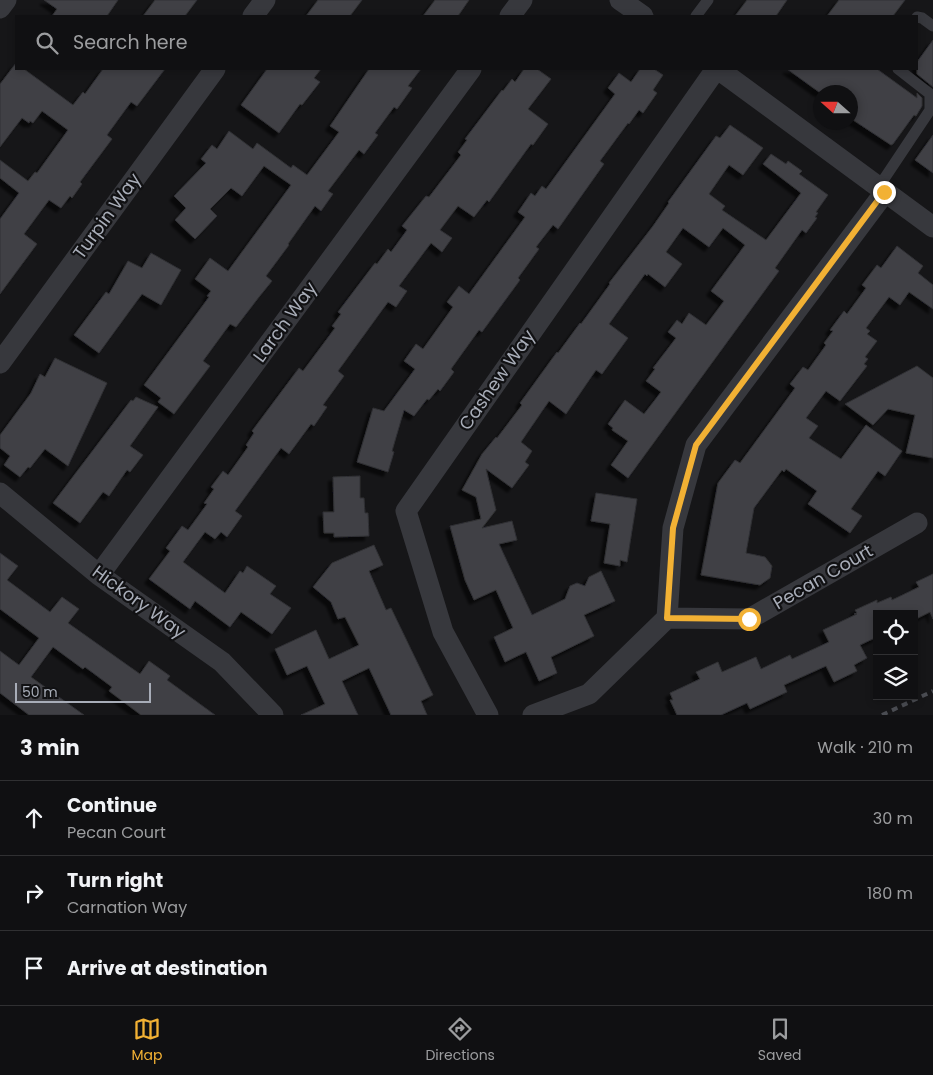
<!DOCTYPE html>
<meta charset="utf-8">
<style>
body{margin:0;font-family:Poppins,sans-serif;background:#19191b;color:#f1f3f6}
.controls{position:absolute;right:15px;bottom:15px;display:grid;overflow:hidden;border-radius:0px;box-shadow:0 2px 8px #0003}
.controls button{width:45px;height:45px;display:grid;place-items:center;padding:0;border:0;border-bottom:1px solid #303032;background:#101012;color:#f1f3f6;font:25px sans-serif}
.compass{position:absolute;left:813px;top:85px;width:45px;height:45px;border-radius:50%;background:#101012;box-shadow:0 2px 8px #0003;rotate:291deg}
.scale{position:absolute;left:15px;bottom:12px;width:136px;box-sizing:border-box;padding-left:5px;border:2px solid #a8adb8;border-top:0;font-size:14px;line-height:18px;white-space:nowrap;color:#a8adb8;-webkit-text-stroke:4px #111113;paint-order:stroke}
.stop{position:absolute;width:15px;height:15px;margin:-11px;border:4px solid #f2b134;border-radius:50%;background:#fff}
.stop.end{background:#f2b134;border-color:#fff;box-shadow:0 1px 5px #0008}
.list{margin:0;padding:0;list-style:none}
h2{display:flex;justify-content:space-between;align-items:center;height:65px;margin:0;padding:0 20px;font-size:21px}
h2 small{font-size:16px;font-weight:400;color:#9c9d9f}
.list li{display:grid;grid-template-columns:32px 1fr auto;gap:15px;align-items:center;box-sizing:border-box;height:75px;padding:0 20px;border-top:1px solid #303032}
.list b{display:block;font-size:19px;white-space:nowrap}
.list p{margin:0;font-size:16px;white-space:nowrap;color:#9c9d9f}
.list em{font-size:16px;font-style:normal;color:#9c9d9f}
.icon{flex:none;width:28px;height:28px;fill:none;stroke:currentColor;stroke-width:2;stroke-linecap:round;stroke-linejoin:round}
.map{position:relative;flex:none;width:933px;height:715px;overflow:hidden}
.search{position:absolute;background:#101012;box-shadow:0 2px 8px #0003;left:15px;right:15px;top:15px;height:55px;display:flex;align-items:center;gap:12px;box-sizing:border-box;padding:0 18px;border-radius:0px;color:#9c9d9f;font-size:19px}
.sheet{height:290px;background:#101012}
nav{display:flex;justify-content:space-around;align-items:center;box-sizing:border-box;height:70px;border-top:1px solid #303032;background:#101012;font-size:14px;color:#9c9d9f}
nav a{display:grid;justify-items:center;gap:2px}
nav .on{color:#f2b134}
.map>svg:first-child{display:block}
.building{fill:#404145;stroke:#303034;filter:url(#shadow)}
.lines{fill:none;stroke-linecap:round;stroke-linejoin:round}
.lane{stroke:#37383d;stroke-width:11}
.street{stroke:#37383d;stroke-width:21}
.rail{stroke:#4a4c52;stroke-width:4;stroke-dasharray:6 5;stroke-linecap:butt}
.route{stroke:#f2b134;stroke-width:6}
.labels{text-anchor:middle;stroke-width:4.5;stroke-linejoin:round;paint-order:stroke}
.street-label{font-size:18px;fill:#a8adb8;stroke:#111113}
</style>
<div class="map">
<svg width="933" height="715" viewBox="0 0 933 715">
<defs>
<filter id="shadow"><feDropShadow dx="-4.5" dy="4.5" stdDeviation="1" flood-color="#0009"/></filter>
</defs>
<rect width="100%" height="100%" fill="#161618"/>
<!-- building -->
<path class="building" d="M44 0H118L107 16H52L57 9Z
M155 0H197L185 16H143Z
M318 0H362L350 16H306Z
M435 0H469L458 16H423Z
M747 0H787L776 16H735Z
M839 0H905L893 16H827Z
M933 40V87L917 74V62Z
M16 63V69H24L73 105 83 92 85 94 103 69H165L137 106 131 102 107 135 112 139 80 182 82 184 72 198 70 196 61 208 49 200 24 234 37 244 0 294V219L19 193 0 178V160L28 181 35 172 37 173 68 130 42 111 33 123 30 121 29 123 22 118 0 147V84Z
M267 69H321L314 78 320 82 302 105 300 104 279 133 241 105Z
M369 69H421L408 86 412 88 397 109 394 107 375 133 378 135 364 154 359 150 328 191 333 194 321 211 315 206 288 244 289 245 266 276 272 281 259 297 236 327 230 324 203 361 210 366 174 414 158 402 161 398 144 385 209 297 207 296 211 291 195 279 210 258 228 271 291 185 264 166 242 196 231 188 210 209 217 216 195 239 175 220 186 208 174 196 206 163 201 159 212 145 217 149 229 131 253 149 257 143 291 168 293 165 307 175 339 132 330 126Z
M524 69H537L551 79 528 109 548 124 533 145 531 144 489 202 487 200 474 217 458 206 440 230 452 238 442 252 431 243 399 286 407 291 396 307 388 302 338 371 344 376 323 405 327 407 314 426 311 424 289 454 281 448 235 511 242 516 227 537 221 532 215 539 205 532 183 562 225 593 240 571 243 573 247 566 276 586 270 594 291 608 272 634 241 612 230 627 195 601 190 609 149 579 170 551 166 548 182 526 188 530 207 504 204 503 214 489 211 487 223 471 228 475 248 447 246 445 254 433 252 431 299 368 303 371 335 328 332 326 341 314 338 312 375 263 377 264 388 249 391 252 407 230 402 226 426 196 429 197 461 155 458 152 467 140 465 139 502 90 503 91 512 79 515 82Z
M640 69H654L663 75 653 90 657 93 643 113 639 110 629 124 628 123 600 161 604 164 558 229 553 225 536 247 539 249 518 278 520 280 482 332 479 330 451 369 454 372 440 391 438 389 429 400 427 399 414 416 404 410 392 451 394 452 388 472 357 462 373 408 384 411 415 369 404 361 416 344 423 349 453 307 447 302 459 286 469 294 525 217 518 212 531 193 535 196 542 186 546 189 615 94 608 88 619 73 631 82Z
M787 69H877L917 98V93L922 98V106L916 116 914 115 893 144 891 145 850 118V92H819Z
M730 125 763 148 743 175 729 165 709 194 725 206 722 210 766 240 801 193 763 164 771 154 786 164 788 161 802 171 799 174 828 195 816 212 818 213 815 217 817 218 806 233 802 230 785 254 775 268 779 271 628 478 611 465 628 441 612 430 613 428 608 424 625 400 644 414 661 392 646 381 655 369 653 368 676 338 668 332 677 320 682 324 689 313 706 325 724 301 711 291 745 245 723 228 709 247 683 228 666 252 682 264 665 287 648 274 647 276 645 274 609 324 628 338 602 374 596 370 566 414 549 401 521 442 532 451 525 462 529 465 512 488 486 469 496 510 482 528 512 521 517 540 499 544 532 615 565 599 570 586 577 583 585 586 589 577 601 571 615 601 584 615 594 636 551 657 557 673 539 681 526 652 505 662 494 637 513 628 496 590 474 600 465 580 450 526 481 519 476 497 462 490 482 454 496 437 497 438 522 405 520 403 557 352 558 353 580 323 581 324 610 284 609 283 653 226 669 203 668 202 716 136 720 138Z
M933 135V173L915 160Z
M897 246 923 266 918 273 933 285V309L909 292 900 305 889 297 866 328 870 331 867 334 877 341 865 357 868 359 864 364 867 366 840 401 826 391 806 418 818 426 809 438 841 459 866 425 902 451 885 476 878 471 851 509 862 516 850 533 808 504 817 491 786 469 784 472 782 470 754 508 746 553 765 557 772 566 770 578 760 585 701 575 718 483 735 460 740 463 795 388 790 384 803 367 808 370 826 345 824 343 833 331 830 330 844 311 847 314 866 288 862 285 877 265 881 268Z
M151 253 181 270 161 305 142 294 99 353 74 335 106 292 109 294 128 261 142 268Z
M55 358 107 383 68 466 45 449 30 468 28 467 20 477 4 465 10 456 0 448V435L31 393 40 374 45 377Z
M917 366 933 378V458L906 453 915 415 888 409 873 425 845 404Z
M136 397 158 407 130 446 143 455 130 472 127 470 109 496 103 492 80 523 53 503 131 400 133 401Z
M360 476V498H364L365 513H368L369 536 334 537V533H324L323 512H334L333 477Z
M596 493 637 499 627 562 620 560V566L604 563 610 524 591 521Z
M374 545 383 565 369 571 386 610 391 608 433 695 421 701 427 715H391L369 668 342 681 358 715H301L325 704 307 666 287 675 275 649 316 630 329 659 359 645 345 617 338 619 331 602 313 587 332 563Z
M0 553 18 566 7 580 50 612 62 597 79 609 68 623 140 674 149 661 170 676 167 680 215 715H141L109 691 112 687 85 667 83 669 53 647 31 677 84 715H29L0 693V651L19 665 39 638 0 609Z
M933 574V619L930 612 914 620V614H877V637L860 645 867 658 854 665 857 671 834 682 826 666 784 685 787 692 750 709 747 703 721 715H677L670 700H673L670 693 700 679 696 672 718 662 722 672 756 657 761 669 790 655 792 659 829 642 823 630 857 614H854L857 613 855 610 877 600V603L891 597 892 600 919 587 916 582Z"/>
<g class="lines">
<!-- lane -->
<path class="lane" d="M696 16 708 0
M917 17 922 18 933 26
M878 188 930 110V94L898 69"/>
<!-- street -->
<path class="street" d="M620 0 643 16
M0 8 6 0
M253 16 265 0
M510 16 522 0
M718 69 933 227
M0 363 215 69
M0 493 99 575 222 662 273 715
M99 575 471 69
M667 618 749 619 917 523
M488 715 443 632 406 511 716 69
M533 715 589 694 667 618 673 528 696 445 885 192"/>
<!-- rail -->
<path class="rail" d="M882 715 933 691"/>
</g>
<g class="lines">
<!-- route -->
<path class="route" d="M749 619 667 618 673 528 696 445 884 192"/>
</g>
<g class="labels">
<!-- street labels -->
<g class="street-label">
<text transform="translate(107 216) rotate(-54)" y="6">Turpin Way</text>
<text transform="translate(285 322) rotate(-54)" y="6">Larch Way</text>
<text transform="translate(497 380) rotate(-55)" y="6">Cashew Way</text>
<text transform="translate(823 577) rotate(-30)" y="6">Pecan Court</text>
<text transform="translate(139 602) rotate(36)" y="6">Hickory Way</text>
</g>
</g>
</svg>
<div class="controls">
<button><svg class="icon" aria-label="locate" viewBox="0 0 24 24"><circle cx="12" cy="12" r="6"/><path d="M12 2v4M12 18v4M2 12h4M18 12h4"/></svg></button>
<button><svg class="icon" aria-label="layers" viewBox="0 0 24 24"><path d="M12 4l9 5-9 5-9-5zM3 14l9 5 9-5"/></svg></button>
</div>
<svg class="compass" viewBox="-18 -18 36 36"><path d="M0-13l5 13h-10z" fill="#e53935"/><path d="M0 13l5-13h-10z" fill="#9c9d9f"/></svg>
<div class="scale">50 m</div>
<div class="stop" style="left:749px;top:619px"></div>
<div class="stop end" style="left:884px;top:192px"></div>
<div class="search"><svg class="icon" aria-label="search" viewBox="0 0 24 24"><circle cx="10" cy="10" r="6"/><path d="M15 15l6 6"/></svg>Search here</div>
</div>
<section class="sheet">
<h2>3 min<small>Walk · 210 m</small></h2>
<ul class="list">
<li><svg class="icon" aria-label="ahead" viewBox="0 0 24 24"><path d="M12 20V5M6 11l6-6 6 6"/></svg><div><b>Continue</b><p>Pecan Court</p></div><em>30 m</em></li>
<li><svg class="icon" aria-label="right" viewBox="0 0 24 24"><path d="M7 20v-9h11M14 6l5 5-5 5"/></svg><div><b>Turn right</b><p>Carnation Way</p></div><em>180 m</em></li>
<li><svg class="icon" aria-label="arrive" viewBox="0 0 24 24"><path d="M6 21V4h12l-3 4 3 4H6"/></svg><div><b>Arrive at destination</b></div></li>
</ul>
</section>
<nav>
<a class="on"><svg class="icon" aria-label="map" viewBox="0 0 24 24"><path d="M3 6l6-2 6 2 6-2v14l-6 2-6-2-6 2zM9 4v14M15 6v14"/></svg>Map</a>
<a><svg class="icon" aria-label="directions" viewBox="0 0 24 24"><path d="M12 3l9 9-9 9-9-9zM9 14v-3h6M13 9l2 2-2 2"/></svg>Directions</a>
<a><svg class="icon" aria-label="saved" viewBox="0 0 24 24"><path d="M7 4h10v16l-5-4-5 4z"/></svg>Saved</a>
</nav>
